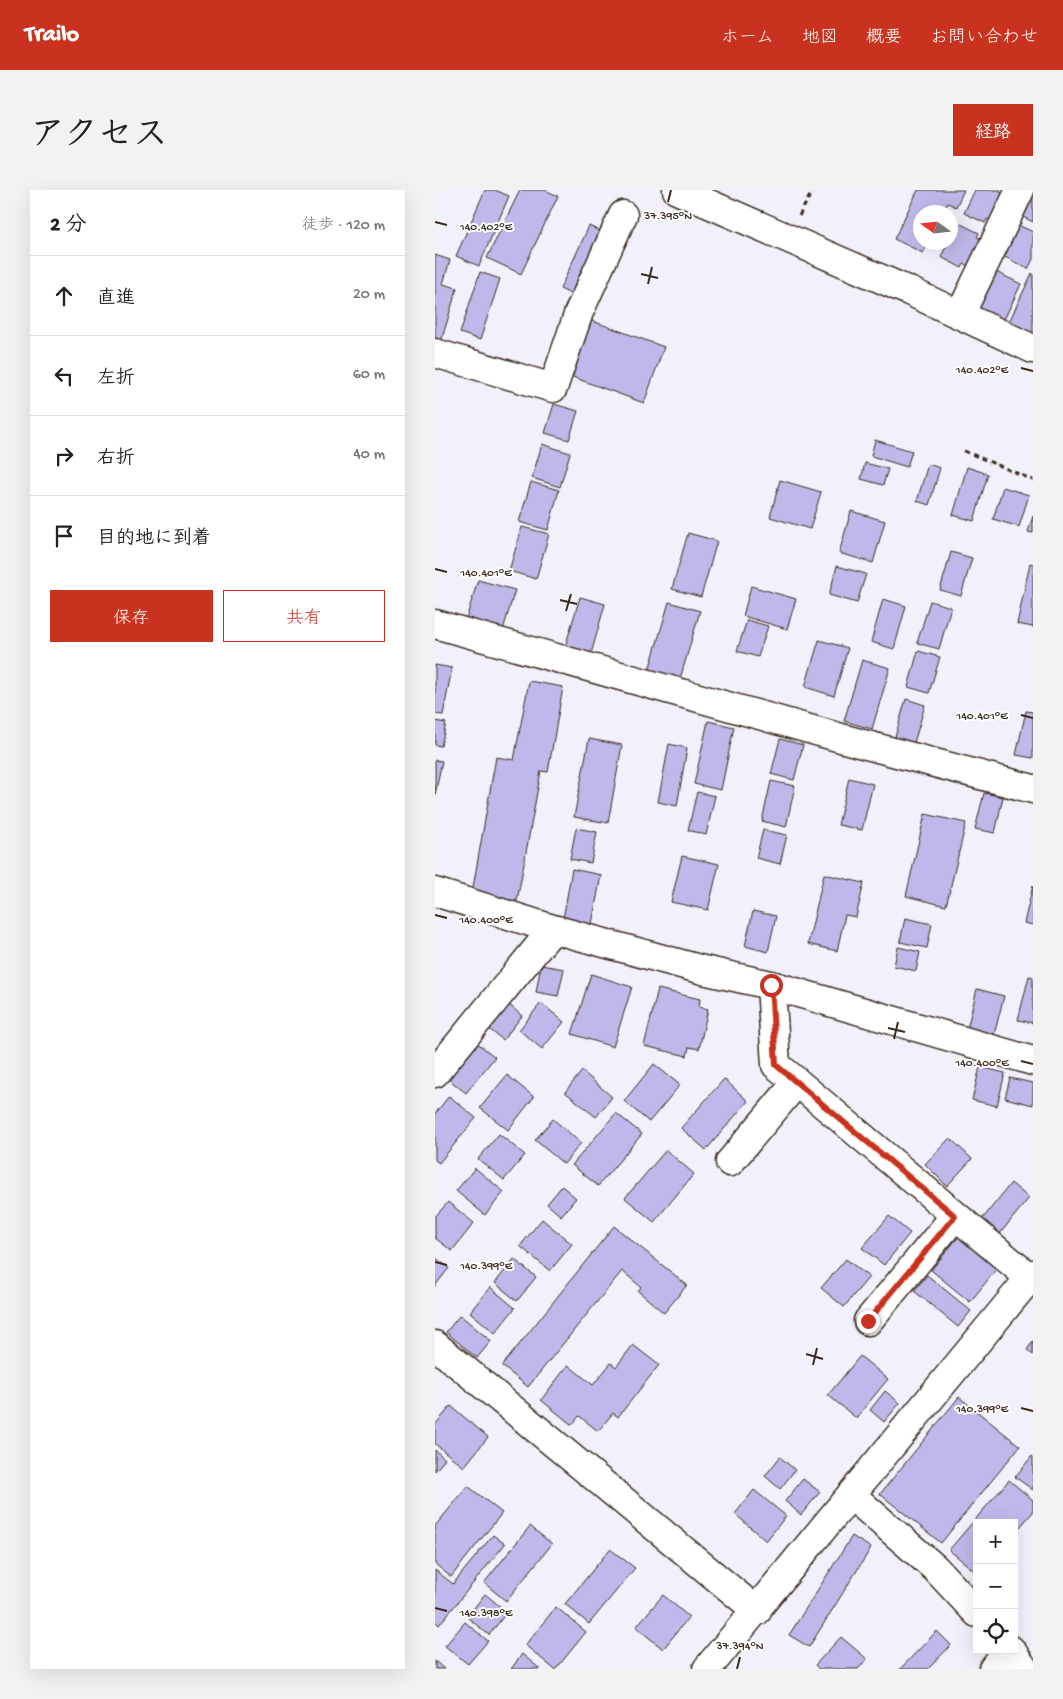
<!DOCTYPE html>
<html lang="ja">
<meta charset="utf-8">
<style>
body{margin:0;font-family:"Gochi Hand","Klee One",sans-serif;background:#f2f2f2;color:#222}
.controls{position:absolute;right:15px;bottom:15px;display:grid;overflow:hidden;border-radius:0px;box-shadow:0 5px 20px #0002}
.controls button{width:45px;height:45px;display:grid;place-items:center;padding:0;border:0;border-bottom:1px solid #e0e0e0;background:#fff;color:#222;font:25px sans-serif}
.compass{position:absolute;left:478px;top:15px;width:45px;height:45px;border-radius:50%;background:#fff;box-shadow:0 5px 20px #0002;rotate:284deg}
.stop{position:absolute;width:15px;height:15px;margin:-11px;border:4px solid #c8321e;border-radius:50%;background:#fff}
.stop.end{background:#c8321e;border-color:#fff;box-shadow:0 1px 5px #0008}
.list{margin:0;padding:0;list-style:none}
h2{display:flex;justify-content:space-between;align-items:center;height:65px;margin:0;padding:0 20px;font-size:21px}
h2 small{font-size:16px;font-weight:400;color:#767676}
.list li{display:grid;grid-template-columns:32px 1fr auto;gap:15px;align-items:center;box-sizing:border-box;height:80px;padding:0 20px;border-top:1px solid #e0e0e0}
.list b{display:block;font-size:19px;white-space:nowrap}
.list em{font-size:16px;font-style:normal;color:#767676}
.actions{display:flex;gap:10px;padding:15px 20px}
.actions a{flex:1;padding:11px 0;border:1px solid #c8321e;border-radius:0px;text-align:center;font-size:18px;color:#c8321e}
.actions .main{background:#c8321e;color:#fff}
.icon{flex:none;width:28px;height:28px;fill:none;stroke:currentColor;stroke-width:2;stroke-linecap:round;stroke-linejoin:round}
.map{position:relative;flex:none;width:598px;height:1479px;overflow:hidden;border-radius:0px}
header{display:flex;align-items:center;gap:30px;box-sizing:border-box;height:70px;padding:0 25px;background:#c8321e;color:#fff}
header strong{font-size:24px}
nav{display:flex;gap:28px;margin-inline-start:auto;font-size:18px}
.intro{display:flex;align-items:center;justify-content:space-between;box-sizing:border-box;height:120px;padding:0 30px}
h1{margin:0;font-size:35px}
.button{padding:12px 22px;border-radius:0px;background:#c8321e;color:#fff;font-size:18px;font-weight:700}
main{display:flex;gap:30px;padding:0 30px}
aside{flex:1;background:#fff;border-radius:0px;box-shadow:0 5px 20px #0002}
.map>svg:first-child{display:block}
.building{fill:#bfb8ea;stroke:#3b2a1e}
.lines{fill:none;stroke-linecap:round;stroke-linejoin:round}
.minor-casing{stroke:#3b2a1e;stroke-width:31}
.path{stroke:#3b2a1e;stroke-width:3;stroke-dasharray:5 4;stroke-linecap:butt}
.minor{stroke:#fff;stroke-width:28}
.route{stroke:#c8321e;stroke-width:6}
.ticks{fill:none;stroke:#3b2a1e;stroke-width:2}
.ticks-label{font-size:12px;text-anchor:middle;fill:#3b2a1e;stroke:#fff;stroke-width:4;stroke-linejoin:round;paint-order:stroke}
</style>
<header>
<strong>Trailo</strong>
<nav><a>ホーム</a><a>地図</a><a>概要</a><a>お問い合わせ</a></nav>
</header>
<div class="intro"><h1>アクセス</h1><a class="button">経路</a></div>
<main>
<aside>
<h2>2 分<small>徒歩 · 120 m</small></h2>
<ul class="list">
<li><svg class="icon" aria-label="ahead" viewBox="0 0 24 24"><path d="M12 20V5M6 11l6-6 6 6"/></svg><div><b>直進</b></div><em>20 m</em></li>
<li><svg class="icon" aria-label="left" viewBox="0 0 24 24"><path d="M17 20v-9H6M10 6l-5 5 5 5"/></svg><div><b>左折</b></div><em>60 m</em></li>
<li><svg class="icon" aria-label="right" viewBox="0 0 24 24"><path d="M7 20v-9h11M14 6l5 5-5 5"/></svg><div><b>右折</b></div><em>40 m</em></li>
<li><svg class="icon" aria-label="arrive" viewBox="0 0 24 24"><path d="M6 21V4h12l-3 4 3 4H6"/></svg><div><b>目的地に到着</b></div></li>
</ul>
<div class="actions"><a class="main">保存</a><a>共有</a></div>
</aside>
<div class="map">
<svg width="598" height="1479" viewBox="0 0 598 1479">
<rect width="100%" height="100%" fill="#f2f1fb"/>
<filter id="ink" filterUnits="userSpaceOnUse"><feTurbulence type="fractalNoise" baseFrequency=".02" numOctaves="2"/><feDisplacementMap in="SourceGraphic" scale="10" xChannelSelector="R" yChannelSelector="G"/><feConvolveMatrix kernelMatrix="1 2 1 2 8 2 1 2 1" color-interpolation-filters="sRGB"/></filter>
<g filter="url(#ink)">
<!-- building -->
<path class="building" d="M50 0H60L74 6 44 76 21 66Z
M85 0H110L123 6 86 84 52 68Z
M483 0H529L521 17 513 13 508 22H486V52H494L488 63 459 49Z
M540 0H566L565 2 570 5 557 32 552 29 550 33 529 23Z
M598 0V32L584 25Z
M524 33 544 43 542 47 547 49 533 76 529 74 527 78 506 67 513 52H516V49Z
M581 34 598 42V69L593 79 566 65Z
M154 36 176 46 146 109 125 99Z
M0 65 15 70 8 94 22 98 6 152 0 150Z
M557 80 586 94 567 134 538 120Z
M45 82 65 89 45 150 25 143Z
M597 83 598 84V144L574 132Z
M152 129 229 157 209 213 132 185Z
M119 214 143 221 134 250 110 243Z
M440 250 477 261 472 277 436 266Z
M107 254 135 263 125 297 97 288Z
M430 273 453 279 448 295 426 289Z
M493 274 505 278 494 315 482 311Z
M532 277 553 284 539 331 518 325Z
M345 290 386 302 375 339 335 327Z
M96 292 124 300 113 340 84 332Z
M568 297 594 305 584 337 558 329Z
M416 321 450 331 438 373 404 363Z
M598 326V343L593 342Z
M87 337 114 344 101 389 74 381Z
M253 343 282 351 266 407 237 399Z
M516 362 537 368 526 406 505 400Z
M595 373 598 374V437L582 434Z
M402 376 431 384 422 413 394 405Z
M43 390 80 400 68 440 31 429Z
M316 396 361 409 352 439 308 426Z
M145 407 170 414 156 464 130 457Z
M448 409 471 416 459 459 436 452Z
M495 411 516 417 504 459 482 453Z
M234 412 265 421 245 489 214 480Z
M312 430 333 436 323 467 302 461Z
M384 450 413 458 399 506 370 497Z
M483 461 505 467 494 503 473 497Z
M427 470 455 478 437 539 409 531Z
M0 475 17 478 8 525 0 524Z
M94 491 128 497 113 582 106 581 82 711 37 703 61 567 79 570Z
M471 509 490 515 479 553 460 547Z
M591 521 598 522V568L581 565Z
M0 531 11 533 6 556 0 555Z
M273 531 299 537 286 600 259 594Z
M154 549 187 555 173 633 139 627Z
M345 549 368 555 359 590 336 584Z
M234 554 252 558 242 616 223 612Z
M0 570 7 571 0 605Z
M414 588 438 594 427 640 403 635Z
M336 591 360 596 351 637 327 631Z
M262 602 280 606 271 645 253 640Z
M549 603 568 607 560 643 540 639Z
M490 624 531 633 511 716 471 706Z
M141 638 162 642 156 673 135 669Z
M328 640 352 645 345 674 321 668Z
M247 666 284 674 273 720 236 712Z
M137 679 166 685 157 734 128 729Z
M389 684 429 693 421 727 410 725 402 761 373 754Z
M598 695V735L589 733Z
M318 721 341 726 333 762 310 756Z
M470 728 497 734 492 758 465 752Z
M463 757 485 762 481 781 459 776Z
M106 775 129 779 123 806 101 802Z
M156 784 197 797 178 857 137 844Z
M594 786 598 787V833L583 830Z
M223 799 265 809 264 817 273 819 264 859 254 857 252 866 209 856Z
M542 799 569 806 559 845 532 839Z
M69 810 87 826 68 850 49 835Z
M106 813 129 832 107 859 84 840Z
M41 852 60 867 31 903 12 888Z
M219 874 245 895 214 932 189 911Z
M545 877 570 883 562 916 537 910Z
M147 881 177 907 161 927 130 902Z
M72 885 99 907 73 940 45 918Z
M575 888 598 893V915L570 908Z
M289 889 313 911 271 960 246 938Z
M14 906 41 928 4 973 0 970V924Z
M181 923 207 944 163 996 137 975Z
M118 929 146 953 129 974 100 950Z
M64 944 90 965 69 990 43 969Z
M515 948 537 969 512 996 490 974Z
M231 960 259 984 219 1032 190 1008Z
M40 978 69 1002 50 1025 21 1001Z
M576 993 594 1008 563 1046 545 1032Z
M127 996 141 1008 126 1026 112 1014Z
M13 1012 39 1033 17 1061 0 1048V1027Z
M454 1026 475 1043 449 1075 427 1058Z
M107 1029 137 1054 115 1081 85 1056Z
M179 1036 252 1095 229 1123 203 1101 206 1097 187 1081 93 1197 67 1176Z
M525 1045 563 1077 535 1112 496 1080Z
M0 1067 14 1078 0 1096Z
M79 1069 101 1087 82 1111 60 1093Z
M411 1069 434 1087 409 1117 386 1098Z
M492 1085 536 1121 523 1137 479 1101Z
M55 1097 80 1118 60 1143 35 1122Z
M25 1125 56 1151 42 1168 11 1142Z
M598 1151V1165L592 1160Z
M198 1155 224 1175 183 1227 178 1223 163 1241 144 1226 137 1235 106 1210 133 1175 158 1195 176 1173 181 1177Z
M425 1166 453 1189 421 1228 393 1205Z
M450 1201 465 1213 449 1232 435 1220Z
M524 1207 585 1256 506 1353 445 1304Z
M16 1216 53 1247 29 1277 0 1254V1235Z
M0 1260 10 1269 0 1281Z
M597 1266 598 1267V1300L580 1287Z
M345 1267 360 1280 345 1299 330 1286Z
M368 1289 385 1302 366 1325 350 1311Z
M574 1290 598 1310V1322L579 1344V1333H542V1383L514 1360Z
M33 1296 67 1323 16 1387 0 1374V1336Z
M319 1300 351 1326 331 1351 300 1324Z
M95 1336 117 1354 71 1411 49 1393Z
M58 1345 70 1354 4 1435 0 1431V1380L18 1394Z
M417 1346 436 1358 374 1457 354 1445Z
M175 1359 200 1378 154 1434 130 1414Z
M50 1404 72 1422 54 1445 32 1427Z
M228 1405 254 1427 228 1459 201 1437Z
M121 1417 151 1442 121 1479H119L90 1455Z
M30 1432 53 1451 33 1474 10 1456Z
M502 1441 516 1455 493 1479H465Z
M406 1447 432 1469 423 1479H384L380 1475Z
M87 1464 105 1479H76Z
M0 1471 9 1479H0Z"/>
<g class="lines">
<!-- minor casing -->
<g class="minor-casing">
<path id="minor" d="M242 0 474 101 598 159
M525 125 585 0
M0 163 118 198 144 122 188 25
M0 434 424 553 598 599
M0 702 118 739 268 780 336 795 598 871
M336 795 341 875 362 892
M0 883 118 739
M295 972 362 892 595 1088
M433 1131 520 1026
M0 1155 322 1421
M416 1305 500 1378 542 1423
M576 1460 589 1479
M272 1479 598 1084
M558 1479 573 1460"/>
</g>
<!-- path -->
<path class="path" d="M364 26 378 0
M529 261 598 290"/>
<!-- minor -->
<use href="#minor" class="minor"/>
</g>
</g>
<g class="lines" filter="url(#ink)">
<!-- route -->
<path class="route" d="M336 795 341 875 520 1026 433 1131"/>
</g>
<!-- ticks -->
<path class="ticks" d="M233 12 236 0M0 32 12 35M206 84 223 88M213 94 217 77M586 178 598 181M0 379 12 382M125 410 142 414M131 421 136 404M586 525 598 528M0 725 12 728M453 838 470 842M459 849 463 832M586 871 598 874M0 1072 12 1075M371 1164 388 1169M378 1175 382 1158M586 1218 598 1221M0 1418 12 1421M302 1479 305 1467"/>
<g class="ticks-label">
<text x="233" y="29">37.395°N</text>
<text x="51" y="40">140.402°E</text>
<text x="547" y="183">140.402°E</text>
<text x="51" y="386">140.401°E</text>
<text x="547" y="529">140.401°E</text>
<text x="51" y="733">140.400°E</text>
<text x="547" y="876">140.400°E</text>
<text x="51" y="1079">140.399°E</text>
<text x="547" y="1222">140.399°E</text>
<text x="51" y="1426">140.398°E</text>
<text x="305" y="1459">37.394°N</text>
</g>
</svg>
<div class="controls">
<button>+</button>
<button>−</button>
<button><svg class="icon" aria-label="locate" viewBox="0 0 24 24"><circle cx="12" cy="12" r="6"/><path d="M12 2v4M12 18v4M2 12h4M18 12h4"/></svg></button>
</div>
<svg class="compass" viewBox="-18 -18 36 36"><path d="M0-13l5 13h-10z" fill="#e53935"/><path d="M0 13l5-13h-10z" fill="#767676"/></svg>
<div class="stop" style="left:336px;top:795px"></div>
<div class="stop end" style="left:433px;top:1131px"></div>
</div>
</main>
